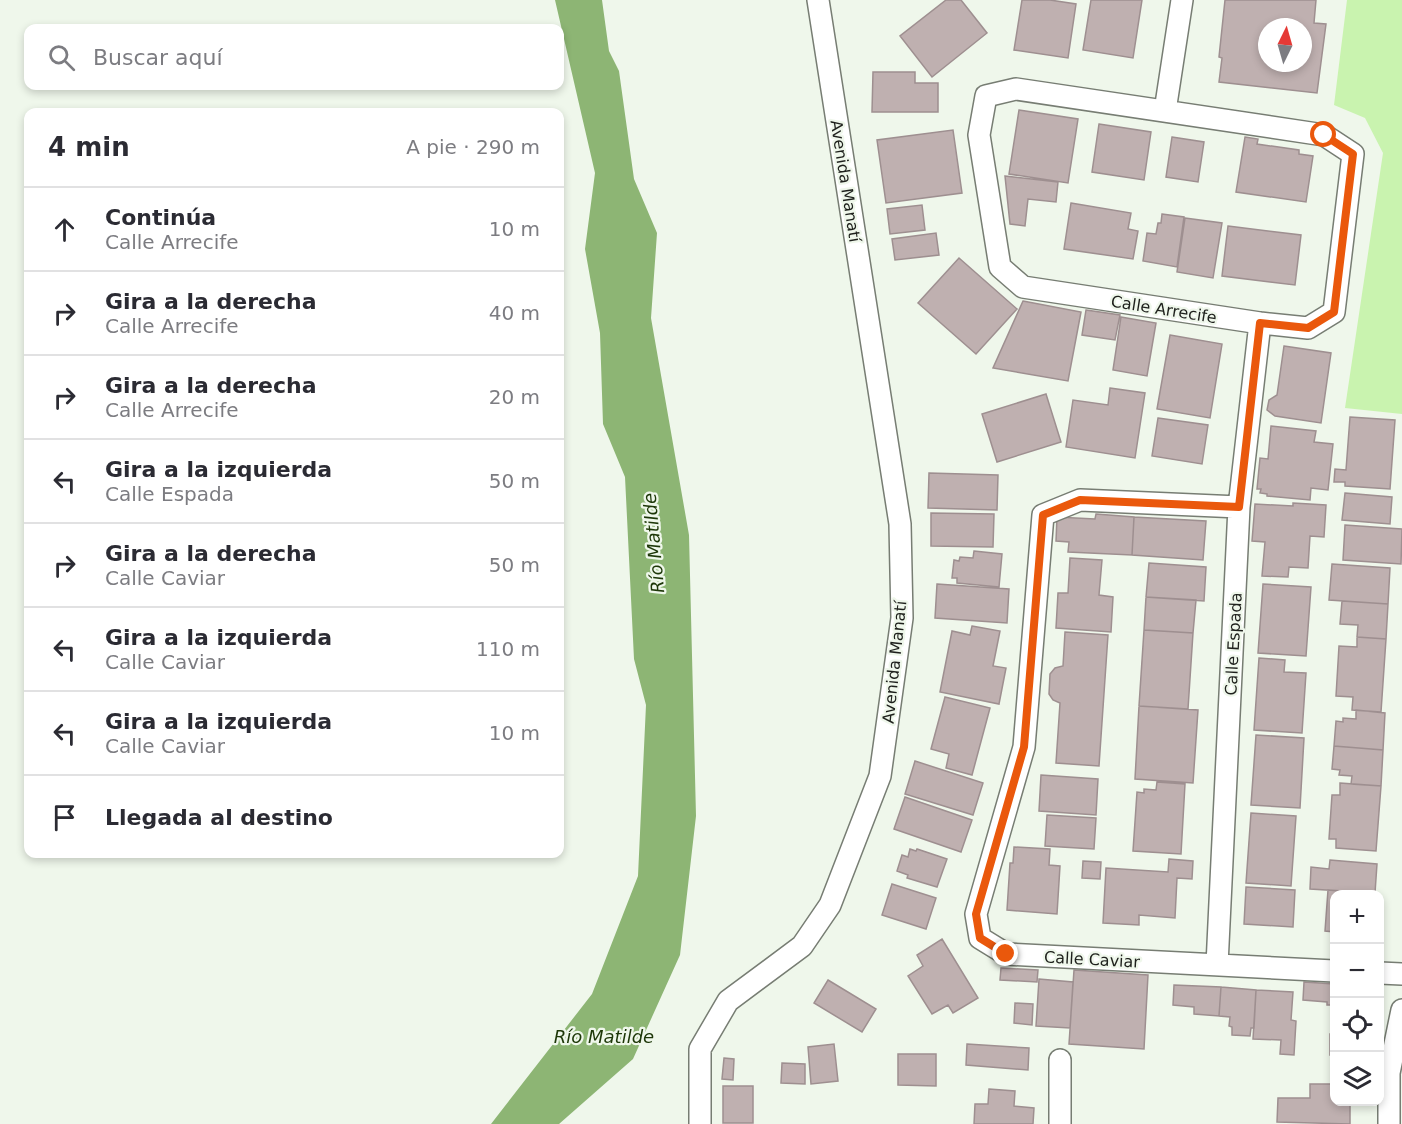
<!DOCTYPE html>
<html lang="es">
<meta charset="utf-8">
<style>
body{margin:0;font-family:"DejaVu Sans",sans-serif;background:#f2f2f3;color:#2b2b33}
.controls{position:absolute;right:18px;bottom:18px;display:grid;overflow:hidden;border-radius:12px;box-shadow:0 3px 9px #0003}
.controls button{width:54px;height:54px;display:grid;place-items:center;padding:0;border:0;border-bottom:2px solid #e1e1e2;background:#fff;color:#2b2b33;font:30px sans-serif}
.compass{position:absolute;left:1258px;top:18px;width:54px;height:54px;border-radius:50%;background:#fff;box-shadow:0 3px 9px #0003;rotate:5deg}
.stop{position:absolute;width:18px;height:18px;margin:-14px;border:4px solid #ea580c;border-radius:50%;background:#fff}
.stop.end{background:#ea580c;border-color:#fff;box-shadow:0 2px 6px #0008}
.list{margin:0;padding:0;list-style:none}
h2{display:flex;justify-content:space-between;align-items:center;height:78px;margin:0;padding:0 24px;font-size:26px}
h2 small{font-size:20px;font-weight:400;color:#7c7c81}
.list li{display:grid;grid-template-columns:39px 1fr auto;gap:18px;align-items:center;box-sizing:border-box;height:84px;padding:0 24px;border-top:2px solid #e1e1e2}
.list b{display:block;font-size:22px;white-space:nowrap}
.list p{margin:0;font-size:20px;white-space:nowrap;color:#7c7c81}
.list em{font-size:20px;font-style:normal;color:#7c7c81}
.icon{flex:none;width:33px;height:33px;fill:none;stroke:currentColor;stroke-width:2;stroke-linecap:round;stroke-linejoin:round}
.map{position:relative;flex:none;width:1402px;height:1124px;overflow:hidden}
.search{position:absolute;background:#fff;box-shadow:0 3px 9px #0003;left:24px;top:24px;width:540px;height:66px;display:flex;align-items:center;gap:15px;box-sizing:border-box;padding:0 21px;border-radius:12px;color:#7c7c81;font-size:22px}
.panel{position:absolute;background:#fff;box-shadow:0 3px 9px #0003;left:24px;top:108px;width:540px;height:750px;border-radius:12px}
.map>svg:first-child{display:block}
.green{fill:#c9f3af}
.water{fill:#8db574}
.building{fill:#bfb0b0;stroke:#9e8f90;stroke-width:1.5;fill-rule:evenodd}
.lines{fill:none;stroke-linecap:round;stroke-linejoin:round}
.minor-casing{stroke:#777d73;stroke-width:24}
.minor{stroke:#fff;stroke-width:21}
.route{stroke:#ea580c;stroke-width:8}
.labels{text-anchor:middle;stroke-width:4.5;stroke-linejoin:round;paint-order:stroke}
.street-label{font-size:16px;fill:#1e201c;stroke:#eff7eb}
.water-label{font-size:18px;font-style:italic;fill:#1d3708;stroke:#eff7eb}
</style>
<div class="map">
<svg width="1402" height="1124" viewBox="0 0 1402 1124">
<rect width="100%" height="100%" fill="#eff7eb"/>
<!-- green -->
<path class="green" d="M1347 0H1402V414L1345 408 1383 153 1365 118 1334 105Z"/>
<!-- water -->
<path class="water" d="M555 0H602L609 51 619 71 634 179 657 233 651 318 689 535 696 816 680 955 633 1059 559 1124H491L592 994 638 876 646 705 634 659 625 477 603 424 600 333 585 249 595 173Z"/>
<!-- building -->
<path class="building" d="M946 0H961L987 33 932 77 900 36Z
M1022 0H1050L1076 4 1068 58 1014 50Z
M1091 0H1142L1133 58 1083 50Z
M1225 0H1316L1314 23 1326 24 1317 93 1219 82 1222 58 1219 57ZM1267 27H1303V63H1267Z
M873 72H915V83H938V112H872Z
M1019 110 1078 119 1068 183 1009 174Z
M1099 124 1151 132 1144 180 1092 172Z
M953 130 962 193 886 203 877 140Z
M1172 137 1204 142 1198 182 1166 177Z
M1245 137 1258 139 1257 144 1299 150V154L1313 156 1306 202 1236 192Z
M1005 176 1058 182 1056 202 1028 199 1025 226 1010 224Z
M1071 203 1131 213 1128 229 1138 231 1133 259 1064 249Z
M922 205 925 230 890 234 887 209Z
M1162 214 1184 217 1177 267 1143 261 1147 233 1156 234 1158 223H1161Z
M1185 218 1222 223 1213 278 1177 272Z
M1228 226 1301 235 1295 285 1222 276Z
M936 233 939 255 895 260 892 239Z
M959 258 1017 309 976 354 918 303Z
M1023 301 1081 312 1068 381 993 368Z
M1086 310 1120 315 1115 340 1082 335Z
M1121 317 1156 323 1147 376 1113 370Z
M1170 335 1222 344 1210 418 1157 409Z
M1284 346 1331 353 1321 423 1275 416 1267 410 1269 400 1277 395Z
M1110 388 1145 393 1135 458 1066 447 1073 400 1108 405Z
M1046 394 1061 442 997 462 982 414Z
M1350 417 1395 420 1390 489 1345 486V482H1334L1335 469 1346 470Z
M1158 418 1208 425 1202 464 1152 456Z
M1271 426 1316 431 1314 442 1333 444 1328 490 1311 488 1310 500 1267 496V494L1260 493 1261 489H1257L1260 458 1268 459Z
M929 473 998 475 997 510 928 508Z
M1345 493 1392 497 1390 524 1342 520Z
M1293 503 1326 505 1324 537 1310 536 1308 568 1289 567 1288 577 1262 576 1265 542 1252 541 1255 504 1293 506Z
M931 513 994 514 993 547 931 546Z
M1096 514 1134 517 1132 555 1068 552 1069 542 1056 541 1057 517 1095 519Z
M1134 517 1206 521 1203 560 1132 555Z
M1345 525 1402 529 1401 564 1343 560Z
M974 551 1002 554 999 587 957 583V578H952L954 560 959 561 960 557 973 558Z
M1070 558 1102 560 1099 595 1113 597 1111 632 1056 628 1058 593H1068Z
M1149 563 1206 567 1204 601 1146 597Z
M1332 564 1390 568 1388 604 1329 600Z
M937 584 1009 589 1007 623 935 618Z
M1263 584 1311 587 1306 656 1258 653Z
M1146 597 1196 600 1193 633 1144 630Z
M1342 601 1388 604 1386 639 1357 637 1358 625 1340 624Z
M972 626 1000 631 993 666 1006 668 999 704 940 692 952 631 970 635Z
M1144 630 1193 633 1188 709 1139 706Z
M1065 632 1108 635 1099 766 1056 763 1060 703 1053 700 1049 694 1050 674 1055 668 1063 666Z
M1357 637 1386 639 1381 712 1352 710 1353 697 1336 696 1339 646 1357 647Z
M1259 658 1285 660 1284 672 1306 673 1302 733 1254 730Z
M945 697 990 708 972 775 946 768 949 754 931 749Z
M1139 706 1198 710 1193 783 1135 779Z
M1356 710 1385 713 1383 750 1334 746 1336 721 1343 722V718L1356 719Z
M1256 735 1304 738 1300 808 1251 805Z
M1334 746 1383 750 1381 786 1351 784 1352 776 1339 775 1340 770 1332 769Z
M915 761 983 783 973 815 905 794Z
M1041 775 1098 779 1096 815 1039 811Z
M1157 782 1185 784 1181 854 1133 851 1137 792 1144 793V789L1156 790Z
M1340 783 1381 786 1376 851 1336 848V839H1329L1332 795H1340Z
M905 797 972 820 961 852 894 829Z
M1251 813 1296 816 1291 886 1246 883Z
M1047 815 1096 818 1094 849 1045 846Z
M1014 847 1050 849 1049 865 1060 866 1057 914 1007 910 1010 863H1013Z
M910 849 916 851 917 849 947 859 937 887 907 878 908 875 897 871 902 855 908 857Z
M1169 859 1193 861 1192 879 1177 878 1175 918 1139 915V925L1103 923 1106 868 1168 872Z
M1330 860 1377 864 1375 893 1310 889 1311 867 1329 869Z
M1083 861 1101 862 1100 879 1082 878Z
M892 884 936 898 926 929 882 915Z
M1246 887 1295 890 1293 927 1244 924Z
M1328 890 1375 893V894H1334V932L1325 931Z
M942 939 978 998 953 1013 948 1005 932 1014 908 976 923 966 917 955Z
M1001 968 1038 970 1037 982 1000 980Z
M1074 970 1148 975 1144 1049 1069 1044Z
M1039 979 1073 982 1070 1028 1036 1026Z
M828 980 876 1009 862 1032 814 1003Z
M1304 982 1334 984V1005H1327V1002L1303 1000Z
M1174 985 1221 987 1219 1016 1194 1014V1007L1173 1005Z
M1221 987 1256 990 1254 1028H1251L1250 1036 1232 1035V1027L1229 1026 1230 1017 1219 1016Z
M1256 990 1293 992 1291 1020 1296 1021 1294 1055 1280 1054 1281 1040 1253 1039Z
M1015 1003 1033 1004 1032 1025 1014 1023Z
M1330 1034H1334V1055H1330Z
M834 1044 838 1081 811 1084 808 1047Z
M967 1044 1029 1048 1028 1070 966 1065Z
M898 1054H936V1086L898 1085Z
M724 1058 734 1059 733 1080 722 1079Z
M782 1063 805 1064V1084L781 1083Z
M1310 1084H1334V1102H1350V1124L1277 1122 1278 1098H1310Z
M723 1086H753V1123H723Z
M989 1089 1015 1091 1014 1106 1034 1108 1033 1124H974L975 1104H988Z"/>
<g class="lines">
<!-- minor casing -->
<g class="minor-casing">
<path id="minor" d="M1016 89 1324 135 1353 154 1334 312 1308 328 1260 323 1023 287 1000 267 979 135 986 96Z
M1165 111 1182 0
M1239 507 1080 500 1043 515 1024 747 976 914 980 938 1006 954 1334 971
M1217 965 1239 507 1260 323
M1380 973 1402 974
M1060 1060V1124
M700 1124V1049L728 1001 802 946 830 905 880 776 902 618 900 524 818 0
M1389 1124V1073L1402 1010"/>
</g>
<!-- minor -->
<use href="#minor" class="minor"/>
</g>
<g class="lines">
<!-- route -->
<path class="route" d="M1006 954 980 938 976 914 1024 747 1043 515 1080 500 1239 507 1260 323 1308 328 1334 312 1353 154 1324 135"/>
</g>
<g class="labels">
<!-- street labels -->
<g class="street-label">
<text transform="translate(846 181) rotate(81)" y="6">Avenida Manatí</text>
<text transform="translate(1164 309) rotate(9)" y="6">Calle Arrecife</text>
<text transform="translate(1233 644) rotate(-87)" y="6">Calle Espada</text>
<text transform="translate(894 662) rotate(-84)" y="6">Avenida Manatí</text>
<text transform="translate(1092 959) rotate(3)" y="6">Calle Caviar</text>
</g>
<!-- water labels -->
<g class="water-label">
<text transform="translate(654 543) rotate(-95)" y="6">Río Matilde</text>
<text x="604" y="1043">Río Matilde</text>
</g>
</g>
</svg>
<div class="controls">
<button>+</button>
<button>−</button>
<button><svg class="icon" aria-label="locate" viewBox="0 0 24 24"><circle cx="12" cy="12" r="6"/><path d="M12 2v4M12 18v4M2 12h4M18 12h4"/></svg></button>
<button><svg class="icon" aria-label="layers" viewBox="0 0 24 24"><path d="M12 4l9 5-9 5-9-5zM3 14l9 5 9-5"/></svg></button>
</div>
<svg class="compass" viewBox="-18 -18 36 36"><path d="M0-13l5 13h-10z" fill="#e53935"/><path d="M0 13l5-13h-10z" fill="#7c7c81"/></svg>
<div class="stop" style="left:1324px;top:135px"></div>
<div class="stop end" style="left:1006px;top:954px"></div>
<div class="search"><svg class="icon" aria-label="search" viewBox="0 0 24 24"><circle cx="10" cy="10" r="6"/><path d="M15 15l6 6"/></svg>Buscar aquí</div>
<section class="panel">
<h2>4 min<small>A pie · 290 m</small></h2>
<ul class="list">
<li><svg class="icon" aria-label="ahead" viewBox="0 0 24 24"><path d="M12 20V5M6 11l6-6 6 6"/></svg><div><b>Continúa</b><p>Calle Arrecife</p></div><em>10 m</em></li>
<li><svg class="icon" aria-label="right" viewBox="0 0 24 24"><path d="M7 20v-9h11M14 6l5 5-5 5"/></svg><div><b>Gira a la derecha</b><p>Calle Arrecife</p></div><em>40 m</em></li>
<li><svg class="icon" aria-label="right" viewBox="0 0 24 24"><path d="M7 20v-9h11M14 6l5 5-5 5"/></svg><div><b>Gira a la derecha</b><p>Calle Arrecife</p></div><em>20 m</em></li>
<li><svg class="icon" aria-label="left" viewBox="0 0 24 24"><path d="M17 20v-9H6M10 6l-5 5 5 5"/></svg><div><b>Gira a la izquierda</b><p>Calle Espada</p></div><em>50 m</em></li>
<li><svg class="icon" aria-label="right" viewBox="0 0 24 24"><path d="M7 20v-9h11M14 6l5 5-5 5"/></svg><div><b>Gira a la derecha</b><p>Calle Caviar</p></div><em>50 m</em></li>
<li><svg class="icon" aria-label="left" viewBox="0 0 24 24"><path d="M17 20v-9H6M10 6l-5 5 5 5"/></svg><div><b>Gira a la izquierda</b><p>Calle Caviar</p></div><em>110 m</em></li>
<li><svg class="icon" aria-label="left" viewBox="0 0 24 24"><path d="M17 20v-9H6M10 6l-5 5 5 5"/></svg><div><b>Gira a la izquierda</b><p>Calle Caviar</p></div><em>10 m</em></li>
<li><svg class="icon" aria-label="arrive" viewBox="0 0 24 24"><path d="M6 21V4h12l-3 4 3 4H6"/></svg><div><b>Llegada al destino</b></div></li>
</ul>
</section>
</div>
